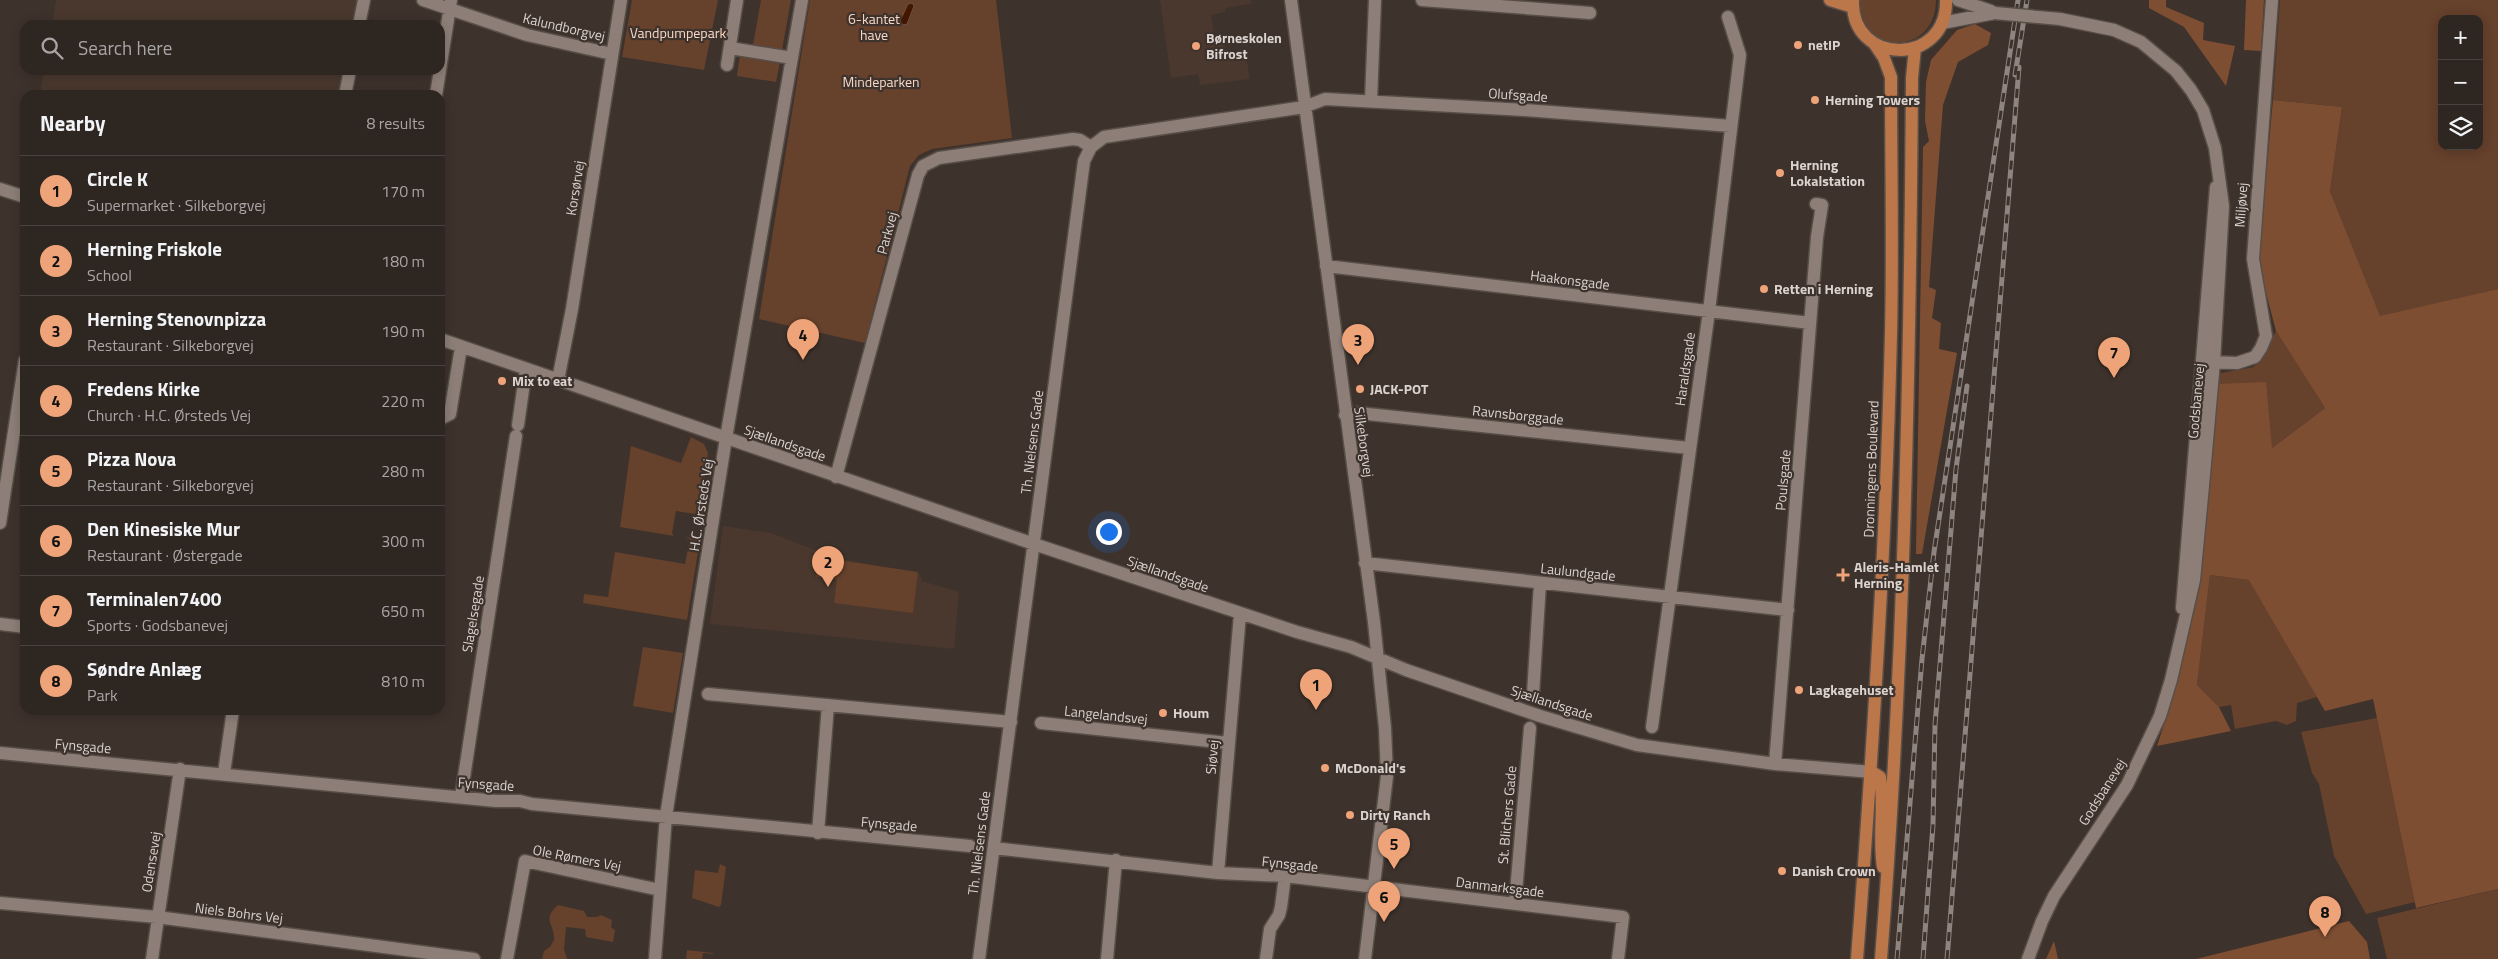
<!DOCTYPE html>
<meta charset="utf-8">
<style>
body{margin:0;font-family:"Titillium Web",sans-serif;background:#362e2a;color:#f1f3f6}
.controls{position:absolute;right:15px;top:15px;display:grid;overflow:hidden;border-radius:10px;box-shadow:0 2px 12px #0003}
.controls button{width:45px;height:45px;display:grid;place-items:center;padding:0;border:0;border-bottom:1px solid #49433f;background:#2e2621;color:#f1f3f6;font:25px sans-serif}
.you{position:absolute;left:1108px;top:531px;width:18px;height:18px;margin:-12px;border:4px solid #fff;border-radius:50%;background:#1a73e8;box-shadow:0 0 0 8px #1a73e833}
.badge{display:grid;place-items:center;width:32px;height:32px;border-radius:50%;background:#efa378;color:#111;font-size:16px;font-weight:700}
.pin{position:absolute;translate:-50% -41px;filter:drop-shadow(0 1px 2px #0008)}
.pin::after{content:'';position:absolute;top:26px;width:18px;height:15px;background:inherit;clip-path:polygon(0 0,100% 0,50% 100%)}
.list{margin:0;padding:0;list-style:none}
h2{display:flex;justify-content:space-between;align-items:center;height:65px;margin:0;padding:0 20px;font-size:21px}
h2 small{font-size:16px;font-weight:400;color:#a7a5a5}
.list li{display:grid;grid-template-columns:32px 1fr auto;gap:15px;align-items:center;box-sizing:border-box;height:70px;padding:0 20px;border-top:1px solid #49433f}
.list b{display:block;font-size:19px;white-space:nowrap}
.list p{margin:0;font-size:16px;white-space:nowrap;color:#a7a5a5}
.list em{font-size:16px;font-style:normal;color:#a7a5a5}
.icon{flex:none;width:28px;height:28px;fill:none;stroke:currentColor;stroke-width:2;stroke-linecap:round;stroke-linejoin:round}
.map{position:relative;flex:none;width:2498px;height:959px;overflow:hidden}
.search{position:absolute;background:#2e2621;box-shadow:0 2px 12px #0003;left:20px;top:20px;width:425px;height:55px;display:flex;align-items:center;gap:12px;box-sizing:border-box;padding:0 18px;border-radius:15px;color:#a7a5a5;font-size:19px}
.panel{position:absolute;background:#2e2621;box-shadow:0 2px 12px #0003;left:20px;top:90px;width:425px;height:625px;border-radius:15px}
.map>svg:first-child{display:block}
.built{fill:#4a382e}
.green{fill:#66412c;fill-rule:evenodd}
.forest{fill:#7e4e33}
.water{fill:#421700;stroke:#704f3e}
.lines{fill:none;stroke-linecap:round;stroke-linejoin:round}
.minor-casing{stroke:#584e48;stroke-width:15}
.major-casing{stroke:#584e48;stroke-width:15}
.minor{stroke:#8d7f78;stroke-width:12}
.major{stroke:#bb764a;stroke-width:12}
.rail-casing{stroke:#8f8580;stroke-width:5}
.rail{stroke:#3e322c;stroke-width:3;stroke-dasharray:9;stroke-linecap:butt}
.minor-bridge-casing{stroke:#584e48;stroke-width:15;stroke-linecap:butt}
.minor-bridge{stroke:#8d7f78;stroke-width:12}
.poi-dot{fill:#efa378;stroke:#3e322c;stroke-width:2}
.labels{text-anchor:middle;stroke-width:4.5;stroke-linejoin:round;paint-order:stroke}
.park-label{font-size:14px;fill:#f7d7c6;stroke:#3e322c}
.street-label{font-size:14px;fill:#dbd3cf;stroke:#3e322c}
.poi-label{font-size:14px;font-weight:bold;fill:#dbd3cf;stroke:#3e322c;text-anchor:start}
</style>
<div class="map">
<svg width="2498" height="959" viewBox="0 0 2498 959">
<rect width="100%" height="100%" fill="#3e322c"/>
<!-- built -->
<path class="built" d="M56 0H369L365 25H52Z
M1160 0H1251V4L1225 8V12L1211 15 1214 35 1223 34 1227 58 1246 56 1250 79 1200 85 1198 74 1171 78Z
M44 70H357L353 95H40Z
M723 526 771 533 836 558 920 574 922 581 959 592 954 649 710 624Z"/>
<!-- green -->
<path class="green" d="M632 0H718L704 70 622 57Z
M761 0H791L782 50 753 45Z
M810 0H996L1012 138 932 149 919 155 910 166 865 343 759 319Z
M1859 0H1936C1936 57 1859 57 1859 0Z
M2280 0H2498V289L2380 317 2330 191 2342 107 2273 100ZM2442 19H2479V146H2442Z
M740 55 780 62 776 82 737 76Z
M2276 331 2325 408 2272 448 2216 384V374L2254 367Z
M691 437 704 444 708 453 701 515 676 511 672 533 674 536 620 527 631 446 681 463Z
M685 537 700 539 687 620 583 603 584 594 608 597 615 552 685 564 690 539Z
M818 557 918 572 913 613 834 603 837 579 816 577Z
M2210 575 2250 580 2317 697 2297 703 2296 721 2287 725 2276 721 2235 729 2231 705 2219 707 2197 685Z
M643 647 683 653 673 713 633 706Z
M2377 718 2415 902 2366 914 2334 856 2319 784 2312 773 2301 732Z
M720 864 726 867 721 905 719 907 692 898 695 870 718 873Z
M2498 889V959H2387L2377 918Z
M558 905 584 911 587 917H597L601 915 612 920 611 927 615 930 613 942 586 937 585 929 566 927 564 949 567 959H542L544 951 550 947 554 940C555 924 541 920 558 905Z
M687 950 713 953V954L703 953 702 959H686Z"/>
<!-- forest -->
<path class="forest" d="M2149 0H2166V7L2204 23 2203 40 2235 46 2226 86 2184 27 2149 8Z
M2246 0H2264L2261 51 2244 50Z
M1975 24 1991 33 1988 45 1958 62 1943 105 1929 287 1936 290 1932 318 1941 323 1939 349 1957 353 1922 554H1916L1923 147 1929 141 1925 121 1926 82 1931 60 1957 30Z
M2273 100 2342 107 2330 191 2380 316 2498 289V889L2416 908 2373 699 2325 711 2249 580 2210 575 2197 685 2219 707 2231 731 2157 746 2175 690 2198 568 2216 384 2266 382 2272 448 2325 408 2276 331 2258 262Z
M2349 921 2367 942 2370 959H2196Z
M2054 941 2058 959H2046Z"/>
<!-- water -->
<path class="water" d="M912 3 914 6 907 24 903 25 900 21 908 4Z"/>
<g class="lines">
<!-- minor casing -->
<g class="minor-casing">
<path id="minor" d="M423 0 527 35 612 54
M1291 0 1374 622 1385 728 1387 776 1365 959
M1422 0 1590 13
M1958 0 1991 11
M1942 23 1995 13
M359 25 364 0
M730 48 792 58
M727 65 737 0
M345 95 350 70
M436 95 451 0
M1371 100 1375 0
M0 189 25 197
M1326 266 1810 323
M440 339 1034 544 1297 632 1351 647 1406 670 1540 716 1637 745 1775 764 1872 772
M2208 362 2237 363 2255 357 2261 348 2266 336 2253 259 2272 0
M558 380 572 309 621 0
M1345 415 1358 413 1689 448
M440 419 450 414 461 347
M518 425 526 369
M836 477 918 175 923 166 939 158 1073 139 1080 140 1091 147
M0 523 25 360
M1365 563 1788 610
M2182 608 2216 187
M0 624 25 627
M708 694 1011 722
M1533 694 1540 583
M1041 723 1228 743
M1652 727 1709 311 1740 55 1728 17
M0 753 496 801H520L532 804 970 846
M1775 764 1817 237 1822 205 1816 204
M224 773 233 710
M461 797 516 436
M818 833 828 705
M994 848 1218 873 1285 876 1623 917 1618 959
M1218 873 1240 614
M0 903 157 917 474 959
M1515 904 1530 728
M152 959 180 769
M507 959 525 861 660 890
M655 959 666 816 726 438 802 0
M979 959 1084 161 1091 147 1104 137 1304 107 1325 99 1525 110 1731 126
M1107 959 1116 860
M1266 959 1270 929 1279 915 1281 907 1285 876
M2028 959 2042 921 2054 896 2127 785 2160 716 2171 680 2194 580 2203 486 2214 362 2223 206 2215 148 2203 110 2191 90 2176 71 2141 42 2114 30"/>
</g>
<!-- major casing -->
<g class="major-casing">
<path id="major" d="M1830 0 1853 7
M1853 0C1850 66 1948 67 1946 0
M1872 772 1880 777C1885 807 1878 837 1883 867
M1857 959C1873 751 1886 543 1891 334 1893 249 1891 163 1891 77L1884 58 1874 43
M1881 959C1904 666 1910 372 1912 78L1915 48"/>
</g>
<!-- minor -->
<use href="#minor" class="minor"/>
<!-- major -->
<use href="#major" class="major"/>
<!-- rail casing -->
<g class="rail-casing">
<path id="rail" d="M2015 75 2027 0
M1897 959 1922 659 1934 552 2018 0
M1923 959 1933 825 1935 725 1956 469 1967 386
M1947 959 2019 67"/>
</g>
<!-- rail -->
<use href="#rail" class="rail"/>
<!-- minor-bridge casing -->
<g class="minor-bridge-casing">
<path id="minor-bridge" d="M1995 13 2060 19 2114 30"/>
</g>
<!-- minor-bridge -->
<use href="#minor-bridge" class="minor-bridge"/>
</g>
<!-- markers -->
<g class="poi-dot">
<circle cx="1798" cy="45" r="5"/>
<circle cx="1196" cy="46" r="5"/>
<circle cx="1815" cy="100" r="5"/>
<circle cx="1780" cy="173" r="5"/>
<circle cx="1764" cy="289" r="5"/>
<circle cx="502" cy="381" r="5"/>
<circle cx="1360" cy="389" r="5"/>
<path d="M1840.5 567.5h5v5h5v5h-5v5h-5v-5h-5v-5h5z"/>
<circle cx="1799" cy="690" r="5"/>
<circle cx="1163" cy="713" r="5"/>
<circle cx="1325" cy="768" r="5"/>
<circle cx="1350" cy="815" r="5"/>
<circle cx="1782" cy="871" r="5"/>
</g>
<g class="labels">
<!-- park labels -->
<g class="park-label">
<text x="874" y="24">6-kantet<tspan x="874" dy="16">have</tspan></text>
<text x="678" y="38">Vandpumpepark</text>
<text x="881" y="87">Mindeparken</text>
</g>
<!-- street labels -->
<g class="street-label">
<text transform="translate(564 27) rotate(13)" y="5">Kalundborgvej</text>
<text transform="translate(1518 95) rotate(4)" y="5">Olufsgade</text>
<text transform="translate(575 188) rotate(-81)" y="5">Korsørvej</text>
<text transform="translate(2241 205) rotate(-86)" y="5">Miljøvej</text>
<text transform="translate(887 233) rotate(-75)" y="5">Parkvej</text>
<text transform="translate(1570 280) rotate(7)" y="5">Haakonsgade</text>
<text transform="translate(1685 369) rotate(-82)" y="5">Haraldsgade</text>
<text transform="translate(2196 401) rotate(-85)" y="5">Godsbanevej</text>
<text transform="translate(1518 415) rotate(6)" y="5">Ravnsborggade</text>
<text transform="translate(1032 442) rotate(-83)" y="5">Th. Nielsens Gade</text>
<text transform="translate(1364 442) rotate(82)" y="5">Silkeborgvej</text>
<text transform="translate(785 443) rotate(19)" y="5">Sjællandsgade</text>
<text transform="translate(1871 469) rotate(-88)" y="5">Dronningens Boulevard</text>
<text transform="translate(1783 480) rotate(-85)" y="5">Poulsgade</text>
<text transform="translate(701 505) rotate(-81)" y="5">H.C. Ørsteds Vej</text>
<text transform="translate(1578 572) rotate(6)" y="5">Laulundgade</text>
<text transform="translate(1168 574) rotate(19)" y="5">Sjællandsgade</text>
<text transform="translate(473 614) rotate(-81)" y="5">Slagelsegade</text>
<text transform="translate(1552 703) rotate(18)" y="5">Sjællandsgade</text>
<text transform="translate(1106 715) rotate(6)" y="5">Langelandsvej</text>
<text transform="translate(83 746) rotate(5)" y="5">Fynsgade</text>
<text transform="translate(1212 757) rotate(-85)" y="5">Siøvej</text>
<text transform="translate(486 784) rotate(4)" y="5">Fynsgade</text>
<text transform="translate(2102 792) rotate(-58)" y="5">Godsbanevej</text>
<text transform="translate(1507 815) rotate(-85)" y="5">St. Blichers Gade</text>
<text transform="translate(889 824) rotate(5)" y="5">Fynsgade</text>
<text transform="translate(979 843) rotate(-83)" y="5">Th. Nielsens Gade</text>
<text transform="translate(577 858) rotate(11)" y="5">Ole Rømers Vej</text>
<text transform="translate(151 862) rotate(-81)" y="5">Odensevej</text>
<text transform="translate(1290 864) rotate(6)" y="5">Fynsgade</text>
<text transform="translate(1500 887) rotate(7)" y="5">Danmarksgade</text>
<text transform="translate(239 913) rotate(7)" y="5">Niels Bohrs Vej</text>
</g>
<!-- poi labels -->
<g class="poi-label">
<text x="1206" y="43">Børneskolen<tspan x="1206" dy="16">Bifrost</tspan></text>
<text x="1808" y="50">netIP</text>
<text x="1825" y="105">Herning Towers</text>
<text x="1790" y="170">Herning<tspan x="1790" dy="16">Lokalstation</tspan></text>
<text x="1774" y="294">Retten i Herning</text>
<text x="512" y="386">Mix to eat</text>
<text x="1370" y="394">JACK-POT</text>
<text x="1854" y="572">Aleris-Hamlet<tspan x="1854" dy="16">Herning</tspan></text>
<text x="1809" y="695">Lagkagehuset</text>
<text x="1173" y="718">Houm</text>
<text x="1335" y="773">McDonald's</text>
<text x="1360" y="820">Dirty Ranch</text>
<text x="1792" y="876">Danish Crown</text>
</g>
</g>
</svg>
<div class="controls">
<button>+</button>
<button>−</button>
<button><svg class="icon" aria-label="layers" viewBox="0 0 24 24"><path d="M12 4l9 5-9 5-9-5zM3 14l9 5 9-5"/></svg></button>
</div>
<div class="you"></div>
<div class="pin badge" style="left:1316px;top:710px">1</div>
<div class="pin badge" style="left:828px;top:587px">2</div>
<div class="pin badge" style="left:1358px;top:365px">3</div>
<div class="pin badge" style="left:803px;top:360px">4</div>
<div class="pin badge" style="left:1394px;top:869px">5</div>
<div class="pin badge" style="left:1384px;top:922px">6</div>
<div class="pin badge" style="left:2114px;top:378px">7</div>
<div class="pin badge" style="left:2325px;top:937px">8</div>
<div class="search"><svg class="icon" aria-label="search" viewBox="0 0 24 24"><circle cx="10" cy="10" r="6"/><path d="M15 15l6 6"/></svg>Search here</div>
<section class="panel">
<h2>Nearby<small>8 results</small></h2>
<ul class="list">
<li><span class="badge">1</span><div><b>Circle K</b><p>Supermarket · Silkeborgvej</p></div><em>170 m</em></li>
<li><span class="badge">2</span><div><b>Herning Friskole</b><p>School</p></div><em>180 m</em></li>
<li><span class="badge">3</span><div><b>Herning Stenovnpizza</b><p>Restaurant · Silkeborgvej</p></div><em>190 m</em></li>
<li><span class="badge">4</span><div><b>Fredens Kirke</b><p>Church · H.C. Ørsteds Vej</p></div><em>220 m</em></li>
<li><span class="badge">5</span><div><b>Pizza Nova</b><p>Restaurant · Silkeborgvej</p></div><em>280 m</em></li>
<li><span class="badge">6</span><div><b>Den Kinesiske Mur</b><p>Restaurant · Østergade</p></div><em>300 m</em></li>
<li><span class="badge">7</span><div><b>Terminalen7400</b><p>Sports · Godsbanevej</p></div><em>650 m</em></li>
<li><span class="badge">8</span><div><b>Søndre Anlæg</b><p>Park</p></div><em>810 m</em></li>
</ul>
</section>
</div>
